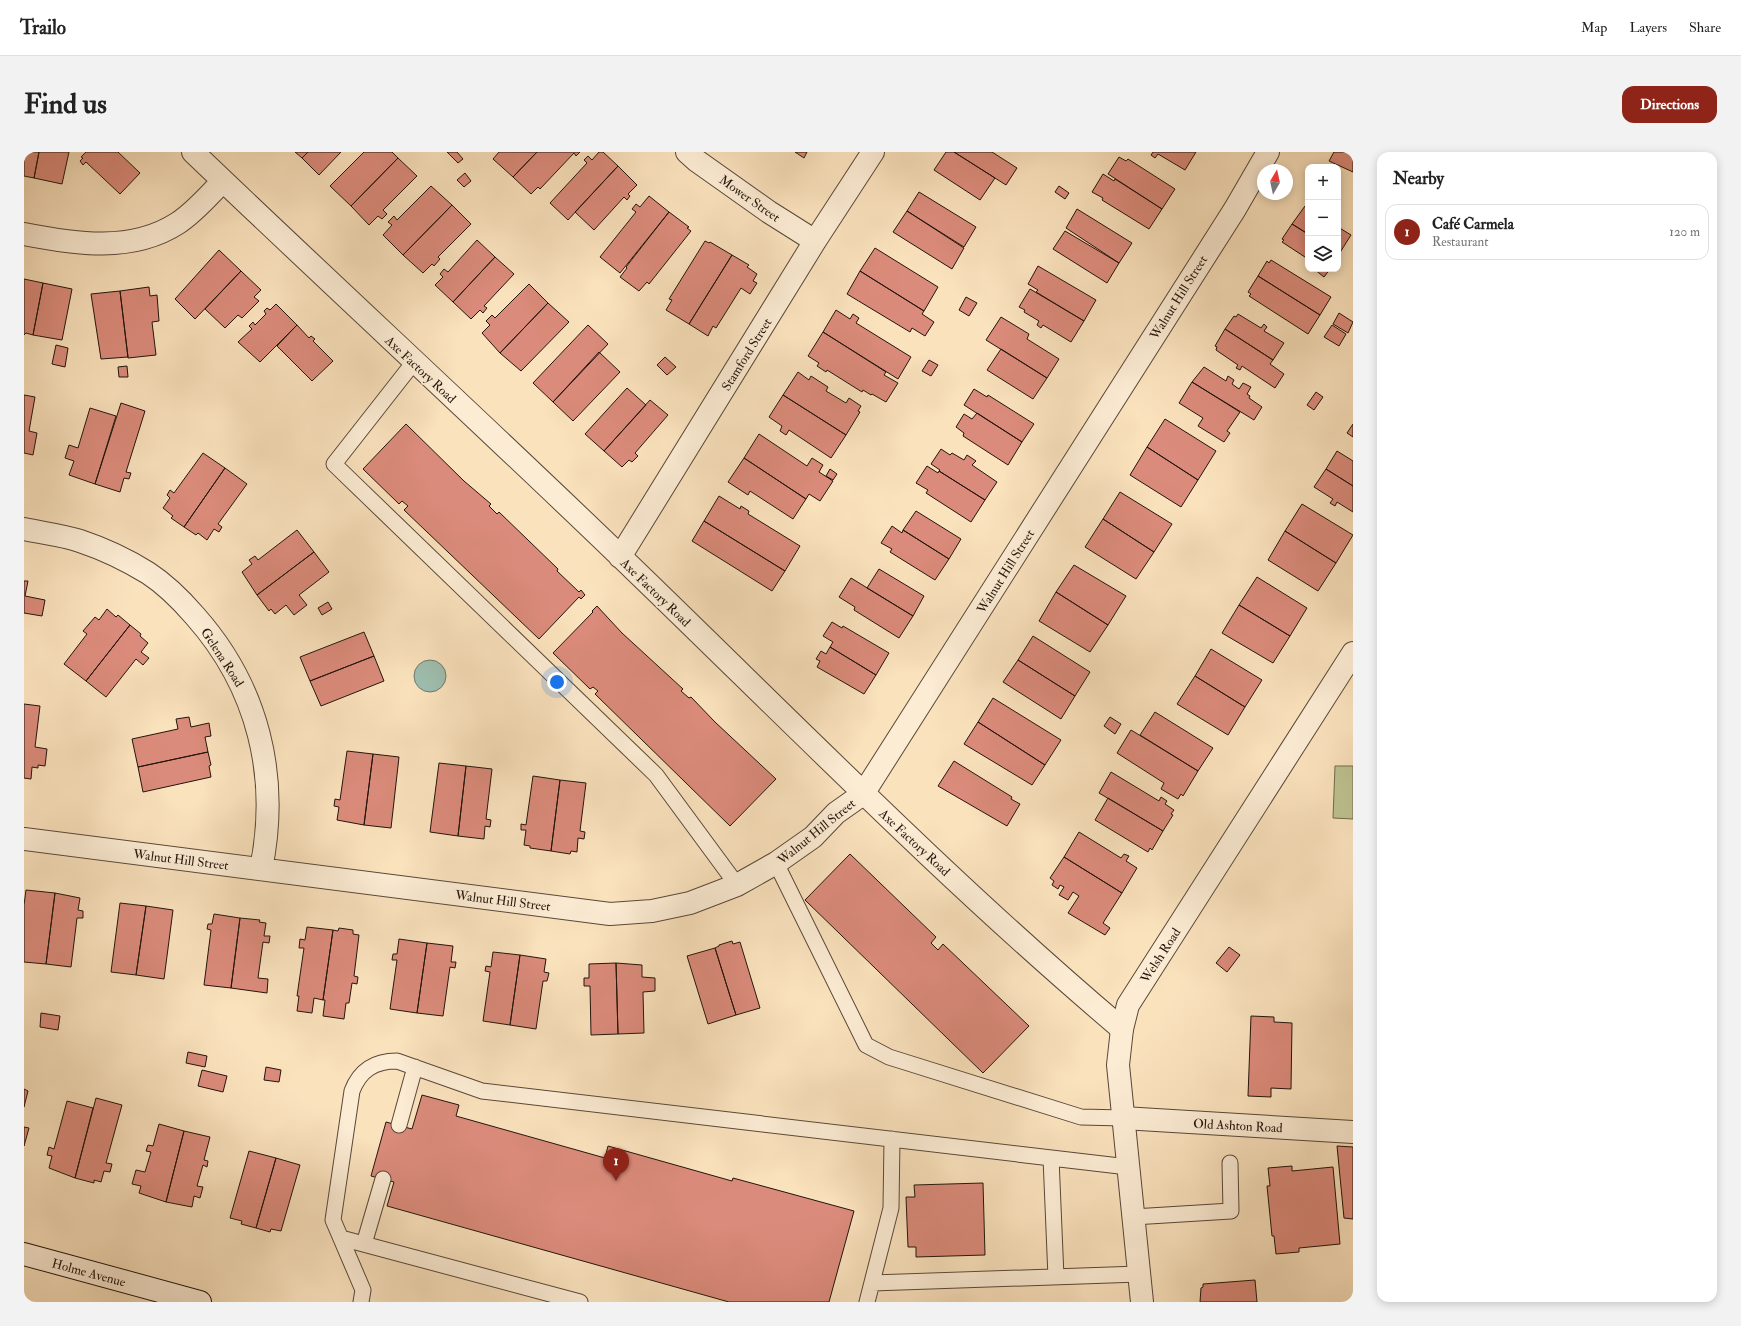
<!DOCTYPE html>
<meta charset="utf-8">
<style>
body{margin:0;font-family:"IM FELL Double Pica",serif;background:#f2f2f2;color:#222}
.controls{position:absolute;right:12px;top:12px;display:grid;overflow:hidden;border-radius:8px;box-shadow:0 2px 10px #0003}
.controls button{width:36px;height:36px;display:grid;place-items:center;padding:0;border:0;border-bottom:1px solid #e0e0e0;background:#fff;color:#222;font:20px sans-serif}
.compass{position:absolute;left:1233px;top:12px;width:36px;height:36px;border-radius:50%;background:#fff;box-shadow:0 2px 10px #0003;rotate:9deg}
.you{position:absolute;left:533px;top:530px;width:14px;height:14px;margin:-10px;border:3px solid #fff;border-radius:50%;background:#1a73e8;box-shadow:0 0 0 6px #1a73e833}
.badge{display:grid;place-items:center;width:26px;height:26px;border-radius:50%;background:#8f2418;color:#fff;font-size:13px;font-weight:700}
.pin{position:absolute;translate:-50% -33px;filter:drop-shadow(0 1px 2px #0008)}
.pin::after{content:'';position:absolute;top:21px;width:14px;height:12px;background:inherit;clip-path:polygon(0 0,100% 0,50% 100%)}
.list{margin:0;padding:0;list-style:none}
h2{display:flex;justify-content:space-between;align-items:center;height:52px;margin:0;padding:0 16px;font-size:17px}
h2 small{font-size:13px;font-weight:400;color:#767676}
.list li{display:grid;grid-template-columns:26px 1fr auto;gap:12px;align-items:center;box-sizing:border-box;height:56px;margin:0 8px 8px;padding:0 8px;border:1px solid #e0e0e0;border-radius:12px}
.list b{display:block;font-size:15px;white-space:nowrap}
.list p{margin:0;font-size:13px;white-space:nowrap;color:#767676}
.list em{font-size:13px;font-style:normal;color:#767676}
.icon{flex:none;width:22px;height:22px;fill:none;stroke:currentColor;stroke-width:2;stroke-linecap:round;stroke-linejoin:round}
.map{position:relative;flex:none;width:1329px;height:1150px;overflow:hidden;border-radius:12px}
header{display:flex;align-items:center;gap:24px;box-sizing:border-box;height:56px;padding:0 20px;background:#fff;border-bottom:1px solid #e0e0e0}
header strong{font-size:19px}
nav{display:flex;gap:22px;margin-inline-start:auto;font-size:14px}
.intro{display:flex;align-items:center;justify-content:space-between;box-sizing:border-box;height:96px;padding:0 24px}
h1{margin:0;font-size:28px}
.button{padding:10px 18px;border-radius:12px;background:#8f2418;color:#fff;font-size:14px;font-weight:700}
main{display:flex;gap:24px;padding:0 24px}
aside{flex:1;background:#fff;border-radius:12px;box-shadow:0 2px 10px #0003}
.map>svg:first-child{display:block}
.green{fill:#bec391;stroke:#706c4e}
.water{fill:#9ebeaf;stroke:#6d7a6d}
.building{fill:#db8b7b;stroke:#23140b}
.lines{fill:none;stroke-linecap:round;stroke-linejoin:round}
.service-casing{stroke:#594838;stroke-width:17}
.minor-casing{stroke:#594838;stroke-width:24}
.tertiary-casing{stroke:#594838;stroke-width:24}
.secondary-casing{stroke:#23140b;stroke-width:24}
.service{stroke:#fcecd4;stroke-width:15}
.minor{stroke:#fcecd4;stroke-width:22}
.tertiary{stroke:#fcecd4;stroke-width:22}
.secondary{stroke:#fcecd4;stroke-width:22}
.labels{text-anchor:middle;stroke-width:4;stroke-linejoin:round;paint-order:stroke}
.street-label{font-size:13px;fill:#23140b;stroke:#fcecd4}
</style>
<header>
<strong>Trailo</strong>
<nav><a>Map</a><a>Layers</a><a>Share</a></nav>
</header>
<div class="intro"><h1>Find us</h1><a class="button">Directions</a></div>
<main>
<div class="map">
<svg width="1329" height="1150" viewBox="0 0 1329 1150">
<rect width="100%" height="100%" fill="#fae2bd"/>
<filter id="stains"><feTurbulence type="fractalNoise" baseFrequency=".005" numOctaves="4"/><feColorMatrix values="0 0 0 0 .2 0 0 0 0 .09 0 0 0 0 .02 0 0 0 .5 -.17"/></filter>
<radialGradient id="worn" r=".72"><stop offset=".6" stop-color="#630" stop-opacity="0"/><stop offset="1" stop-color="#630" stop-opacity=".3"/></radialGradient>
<!-- green -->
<path class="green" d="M1311 614H1329V667L1309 666Z"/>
<!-- water -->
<path class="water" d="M390 524a16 16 0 1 1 32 0a16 16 0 1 1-32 0Z"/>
<!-- building -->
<path class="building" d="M0 0H15L10 26 0 24Z
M15 0H45L38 32 10 26Z
M62 0H94L116 21 96 42 62 10 59 13 56 9 59 6 57 5Z
M271 0H284L278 6Z
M284 0H317L295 23 278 6Z
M340 0H368L374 6 327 54 306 34Z
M423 0H433L439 7 434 11Z
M475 0H513L489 25 469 7Z
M513 0H556L552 4 550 1 516 37 514 35 507 42 489 25Z
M575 0H579L594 14 544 68 526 51 563 11 560 8 564 4 568 8Z
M771 0H783L780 6Z
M922 0H930L971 26 956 48 910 18Z
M930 0H968L993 16 982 33Z
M1129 0H1172L1161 18 1134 2 1131 6 1127 3Z
M1310 0H1329V20L1305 9Z
M1095 5 1102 9 1104 7 1151 37 1138 57 1084 22Z
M374 6 393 24 359 58 363 62 358 67 354 64 345 73 327 54Z
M594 14 613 33 604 42 606 44 603 48 600 45 570 78 551 60Z
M441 21 447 29 440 35 433 28Z
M1079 22 1090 29 1091 27 1138 57 1125 77 1078 48 1079 46 1068 40Z
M407 34 428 53 379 103 359 83 368 73 364 70 370 64 373 68Z
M1035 34 1045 41 1041 47 1031 40Z
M895 40 952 75 940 95 883 59Z
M625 44 645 60 596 121 576 105 612 60 608 57 612 52 616 55Z
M428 53 447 72 414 105 416 107 410 114 408 112 399 121 379 103Z
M1281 54 1284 56V82L1268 72Z
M1053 57 1108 91 1095 111 1042 76Z
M883 59 940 96 928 117 869 80Z
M645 60 665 75 663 76 667 79 625 132 623 130 615 139 596 125 603 116 602 115Z
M1268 72 1284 82V107L1258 90 1260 88 1258 87Z
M1314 75 1327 83 1315 102 1314 101Z
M1041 79 1095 111 1083 131 1029 97Z
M453 88 471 105 429 150 411 133 419 125 416 122 420 117 424 120Z
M681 89 685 91 686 90 708 103 665 172 642 158 648 148 645 147Z
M851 96 914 135 900 159 836 119Z
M195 98 217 119 171 167 151 147Z
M708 103 725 113 723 115 733 122 729 129 733 131 726 142 717 136 692 176 689 174 684 184 665 172Z
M471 105 490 122 460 154 463 156 459 161 456 158 447 167 429 150Z
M1247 108 1307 145 1296 163 1234 124 1243 109 1245 111Z
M1014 114 1072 148 1060 169 1012 140 1014 138 1004 132Z
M1290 117H1306L1300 125Z
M217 119 237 138 230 145 235 149 218 166 214 163 201 176 181 157Z
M836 119 900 159 898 162 910 170 901 184 888 176 886 180 823 142Z
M1234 124 1296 163 1284 182 1225 144 1227 142 1224 140Z
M0 127 19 131 9 183 2 181 0 183Z
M19 131 48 137 38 188 9 183Z
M505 132 524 151 476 201 458 181 466 173 462 169 468 163 471 166Z
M125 135 126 144 133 143 135 169 128 170 132 203 104 206 96 139Z
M1006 137 1060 169 1047 190 1019 173 1017 176 1013 173 1015 169 1000 160 1001 158 995 155Z
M96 139 104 205 77 207 67 142Z
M942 145 953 151 945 164 935 158Z
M524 151 545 170 497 219 476 201Z
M252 152 273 173 236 210 214 190 228 177 225 174 229 170 231 173 242 162 240 159 243 156 246 158Z
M812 158 826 167 829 162 835 166 832 171 887 205 874 227 799 180Z
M1315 161 1329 170 1324 181 1309 172Z
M1214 162 1237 176 1240 172 1243 175 1240 179 1260 191 1249 208 1201 177 1210 164 1212 165Z
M977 165 1005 182 1003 187 1035 207 1023 226 962 188Z
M273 173 285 186 287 184 291 187 289 189 309 209 288 229 253 194Z
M564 173 584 192 529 250 509 231Z
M1308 173 1322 182 1315 194 1300 185Z
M1201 177 1249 208 1246 212 1260 222 1251 236 1218 214 1216 218 1212 216 1214 213 1192 198 1193 195 1191 194Z
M799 180 862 220 860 223 874 231 862 250 848 242 847 243 839 238 838 240 803 218 802 220 793 214 795 211 784 204Z
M32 193 44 196 41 215 28 212Z
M977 197 1023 226 1009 247 963 218Z
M575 200 596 220 549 269 529 250Z
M641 205 652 215 643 223 633 213Z
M905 208 914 213 907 224 898 219Z
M103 214 104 225H95L94 215Z
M1180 215 1202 229 1204 224 1210 228 1208 232 1215 237 1219 231 1227 235 1223 242 1226 244 1225 246 1238 255 1230 268 1168 230Z
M774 220 785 228 787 224 804 235 802 239 822 251 825 246 837 254 834 259 836 260 822 283 759 243Z
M1168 230 1216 260 1203 279 1206 281 1200 290 1174 274 1179 266 1155 251Z
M603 236 622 253 580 299 561 282Z
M950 237 963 245 964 243 1010 272 998 290 940 253Z
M1292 240 1299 245 1290 258 1283 253Z
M0 243 11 245 5 279 13 281 9 303 0 301Z
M759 243 822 283 807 306 765 278 762 283 756 279 758 274 745 265Z
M626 248 644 263 611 301 614 304 608 310 605 308 598 315 580 299Z
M97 251 121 259 102 320 107 321 105 327 100 326 96 340 71 332Z
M66 256 92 264 71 332 45 323 50 309 41 306 45 293 54 296Z
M953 261 998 290 984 313 939 284 940 281 932 275 940 262 948 267Z
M1141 267 1192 299 1174 328 1123 295Z
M382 272 440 329 467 352 465 354 473 362 475 360 534 417 533 419 555 440 557 438 561 443 557 447 555 445 515 487 380 358 384 354 378 349 375 352 339 317Z
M1329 272V285L1323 281Z
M735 282 783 314 788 306 799 313 795 320 809 329 796 349 785 342 782 347 720 306Z
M1123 295 1174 328 1157 355 1106 323Z
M917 297 926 303 928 301 940 308 943 303 952 309 948 313 973 330 961 348 915 319 916 318 907 312Z
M1313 299 1329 309V334L1302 317Z
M179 301 201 316 160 375 147 366 149 364 139 356 146 346 143 343 146 338 150 341Z
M720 306 782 347 769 367 726 339 724 343 704 330Z
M903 314 914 321 915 319 961 348 947 370 902 341 904 338 892 331Z
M201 316 223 332 194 372 198 375 195 380 190 377 183 388 174 381 172 383 160 375Z
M806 317 813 322 809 328 802 324Z
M1302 317 1329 334V360L1313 350 1311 354 1306 351 1309 347 1290 335Z
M1096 340 1148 372 1130 400 1079 367Z
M695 344 716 357 717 354 725 359 724 362 776 394 761 419 680 369Z
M1278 352 1329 383 1312 411 1261 379Z
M892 359 937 387 925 407 879 378Z
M1079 367 1130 400 1112 427 1061 395Z
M680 369 761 419 748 439 668 389Z
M868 374 878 381 879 378 925 407 911 428 866 400 868 397 857 391Z
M273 378 290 400 233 443 218 420 228 412 225 408 231 404 234 408Z
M1261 379 1312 411 1294 439 1244 408Z
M290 400 305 420 275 443 283 453 270 463 262 453 251 462 247 457 245 459 233 443Z
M1050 413 1102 444 1084 473 1032 440Z
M855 417 900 444 889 464 843 436Z
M1233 425 1283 456 1266 484 1215 453Z
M827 426 889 464 875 486 830 458 831 455 815 445Z
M0 429H4L1 444 21 448 18 464 0 461Z
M1032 440 1084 473 1066 500 1015 469Z
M304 450 308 457 298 463 294 456Z
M1215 453 1266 484 1249 511 1198 481Z
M573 454 598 481 659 537 657 539 665 546 667 545 691 570 752 627 706 674 571 542 574 539 569 535 566 537 529 501 569 460 568 459Z
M83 457 92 465 94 463 106 473 62 529 40 512 63 482 59 479 71 465 75 468Z
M808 470 818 476 819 474 865 501 852 523 806 495 809 490 799 484Z
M106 473 117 482 116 484 124 491 117 500 125 506 119 513 112 507 82 545 62 529Z
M340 480 350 504 286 529 276 505Z
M1009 484 1066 520 1051 544 994 508Z
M806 495 852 523 840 542 793 515 796 509 792 507 797 499 802 502Z
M1187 497 1238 528 1221 555 1171 524Z
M350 504 360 529 297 554 286 529Z
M994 508 1051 544 1037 567 979 530Z
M1171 524 1221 555 1204 583 1153 552Z
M969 546 1037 588 1021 613 954 570Z
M0 552 16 554 11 595 23 597 21 614 14 613V616L8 615 7 627 0 626Z
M1131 560 1189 596 1174 619 1116 583Z
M165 565 167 575 185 571 187 584 181 585 184 600 114 615 108 587 154 577 152 567Z
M1086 565 1097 572 1091 582 1080 574Z
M954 570 1021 613 1008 633 940 592Z
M1107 578 1174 619 1159 644 1157 642 1154 647 1137 637 1140 631 1093 601Z
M323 599 349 602 340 673 313 668 315 655 310 654 311 647 316 648Z
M184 600 187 613 185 614 187 625 119 640 114 615Z
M349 602 375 605 367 676 340 673Z
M930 609 988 645 987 647 996 652 983 674 914 634Z
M415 611 442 614 434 684 406 680Z
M442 614 468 617 462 667 467 668 466 675 461 674 460 687 434 684Z
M1087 620 1135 649 1137 645 1143 649 1141 652 1150 658 1147 662 1149 663 1139 679 1075 641Z
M509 624 536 628 527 699 506 696V694L500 693 502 678H497V672L502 673Z
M536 628 562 631 556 679 561 680 560 687 554 686 553 700 547 699 546 702 527 699Z
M1084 646 1139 679 1128 698 1126 696 1124 700 1071 668Z
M1055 680 1097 706 1100 702 1105 704 1102 709 1113 716 1098 741 1040 705Z
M826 702 912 785 907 791 914 798 919 792 1005 874 959 921 781 748Z
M1040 705 1098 741 1079 771 1086 776 1081 783 1044 761 1055 744 1049 740 1044 748 1035 743 1040 735 1036 733 1034 737 1028 733 1030 729 1026 726Z
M2 738 31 741 22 812 0 810V753Z
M31 741 56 746 54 758 59 759V766H53L47 815 22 812Z
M96 751 122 754 112 823 87 820Z
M122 754 149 758 140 827 112 823Z
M190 762 216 766 207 836 180 833 187 778 183 777 184 772H188Z
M216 766 236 768 235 770 242 771 240 784H246L245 791 239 790 234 826 244 827 243 841 207 836Z
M283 775 309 778 299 848 290 846 288 861 273 859 275 844H273L280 796H275L276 787 281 788Z
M315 776 329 778V782L335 783 330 824 334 825 333 832 328 831 325 851H322L320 867 299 864 301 848H299L309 778 314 779Z
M375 787 403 791 393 861 366 857 373 808H368L369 802H373Z
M708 789 709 792 716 790 736 856 712 863 691 796 695 794V793Z
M403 791 429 794 427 810H432L431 816 426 815 419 864 393 861Z
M1205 795 1216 803 1203 820 1192 811Z
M691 796 712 863 684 872 663 804Z
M469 800 496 803 486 873 459 869 466 820 461 819 462 814 467 815Z
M496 803 522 807 520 820 525 821 523 829H519L512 877 486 873Z
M592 811 594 882 567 883 566 834H560V826H565V812Z
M592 811 618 813V825L631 826V839L619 840 620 881 594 882Z
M17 861 36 864 34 878 16 875Z
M1227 864 1250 865V870L1268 871 1267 937 1247 936V945L1224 944Z
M164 900 183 904 181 915 162 911Z
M242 915 257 918 255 930 240 928Z
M178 918 203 924 199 940 174 934Z
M0 937 4 939 0 955Z
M398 943 435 953 432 964 581 1006 584 994 708 1029 709 1026 830 1059 805 1150H705L363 1054 370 1030 347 1024 362 970 388 977Z
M72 946 98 953 82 1011 88 1012 86 1020 80 1019 77 1030 70 1028V1031L51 1026Z
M43 949 69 956 51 1026 25 1016 28 1004 23 1003 25 995 30 997Z
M135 972 160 979 142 1050 115 1041 117 1034 108 1032 112 1018 121 1020 127 1000 122 999 124 993 129 994Z
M0 975 5 976 0 994Z
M160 979 186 985 180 1008 184 1009 183 1015 179 1013 173 1034 179 1035 176 1046 170 1044 168 1055 142 1050Z
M1313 994 1329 995V1067L1320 1066Z
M225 999 252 1006 232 1076 217 1072 218 1069 206 1066Z
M252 1006 276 1013 257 1079 247 1077 246 1080 232 1076Z
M1268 1014V1019L1309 1015 1316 1092 1275 1096V1100L1252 1102 1250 1084H1248L1243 1034H1246L1244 1016Z
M959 1031 961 1103 892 1105V1095H884L882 1045H891L890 1033Z
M1231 1128 1233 1150H1176L1177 1136 1179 1135V1132Z"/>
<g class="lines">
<!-- service casing -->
<g class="service-casing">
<path id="service" d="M390 210 310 312 632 623 713 733
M752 711 842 893 865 905 1057 965 1099 966
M375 973 391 915
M1027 1006 1032 1125
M1109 1065 1207 1059 1206 1011
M317 1086 556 1150
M340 1092 359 1027
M848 1131 1115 1122
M337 1150 339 1138 309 1068 328 939C336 918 350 909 373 909L458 939 1104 1015
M843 1150 867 1056 868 987"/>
</g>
<!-- minor casing -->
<g class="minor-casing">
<path id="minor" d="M169 0C311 136 456 269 598 406 763 565 923 729 1098 877
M663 0 673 9 745 60 791 89
M0 82C51 92 108 101 154 71 171 60 185 43 199 29
M0 377C18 381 38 383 56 389 80 397 103 408 124 421 141 432 158 449 171 464 234 535 256 624 237 717
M596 405 791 89 849 0
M0 687 586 762 628 759 666 751 713 733 752 711 789 685 812 661 839 642 1211 57 1244 0
M1099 966 1329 980"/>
</g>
<!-- tertiary casing -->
<g class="tertiary-casing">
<path id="tertiary" d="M1118 1150 1094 913 1098 877 1104 853 1329 501"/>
</g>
<!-- secondary casing -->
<g class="secondary-casing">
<path id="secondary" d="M0 1102 176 1150"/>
</g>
<!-- service -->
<use href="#service" class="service"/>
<!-- minor -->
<use href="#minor" class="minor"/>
<!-- tertiary -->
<use href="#tertiary" class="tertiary"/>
<!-- secondary -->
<use href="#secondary" class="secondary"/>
</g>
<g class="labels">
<!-- street labels -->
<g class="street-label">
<text transform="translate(726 46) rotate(35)" y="5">Mower Street</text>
<text transform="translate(1154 145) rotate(-58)" y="5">Walnut Hill Street</text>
<text transform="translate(722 202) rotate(-58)" y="5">Stamford Street</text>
<text transform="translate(397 217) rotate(43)" y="5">Axe Factory Road</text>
<text transform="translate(981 419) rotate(-58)" y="5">Walnut Hill Street</text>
<text transform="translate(632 440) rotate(44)" y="5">Axe Factory Road</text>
<text transform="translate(199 505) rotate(57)" y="5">Gelena Road</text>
<text transform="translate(792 679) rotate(-39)" y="5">Walnut Hill Street</text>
<text transform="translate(891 690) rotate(43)" y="5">Axe Factory Road</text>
<text transform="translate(157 707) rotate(7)" y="5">Walnut Hill Street</text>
<text transform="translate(479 748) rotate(7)" y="5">Walnut Hill Street</text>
<text transform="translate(1136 803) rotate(-57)" y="5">Welsh Road</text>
<text transform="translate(1214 973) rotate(3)" y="5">Old Ashton Road</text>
<text transform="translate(65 1120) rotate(15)" y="5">Holme Avenue</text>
</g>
</g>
<rect width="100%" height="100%" filter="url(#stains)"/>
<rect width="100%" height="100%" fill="url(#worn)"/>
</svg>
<div class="controls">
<button>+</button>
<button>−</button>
<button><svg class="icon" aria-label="layers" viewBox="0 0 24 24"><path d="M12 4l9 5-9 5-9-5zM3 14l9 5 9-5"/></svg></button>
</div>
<svg class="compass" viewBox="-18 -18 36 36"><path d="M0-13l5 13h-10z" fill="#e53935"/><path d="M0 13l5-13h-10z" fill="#767676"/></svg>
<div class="you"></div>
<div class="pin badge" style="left:592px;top:1029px">1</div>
</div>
<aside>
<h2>Nearby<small></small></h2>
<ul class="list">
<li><span class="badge">1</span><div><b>Café Carmela</b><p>Restaurant</p></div><em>120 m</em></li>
</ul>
</aside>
</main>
